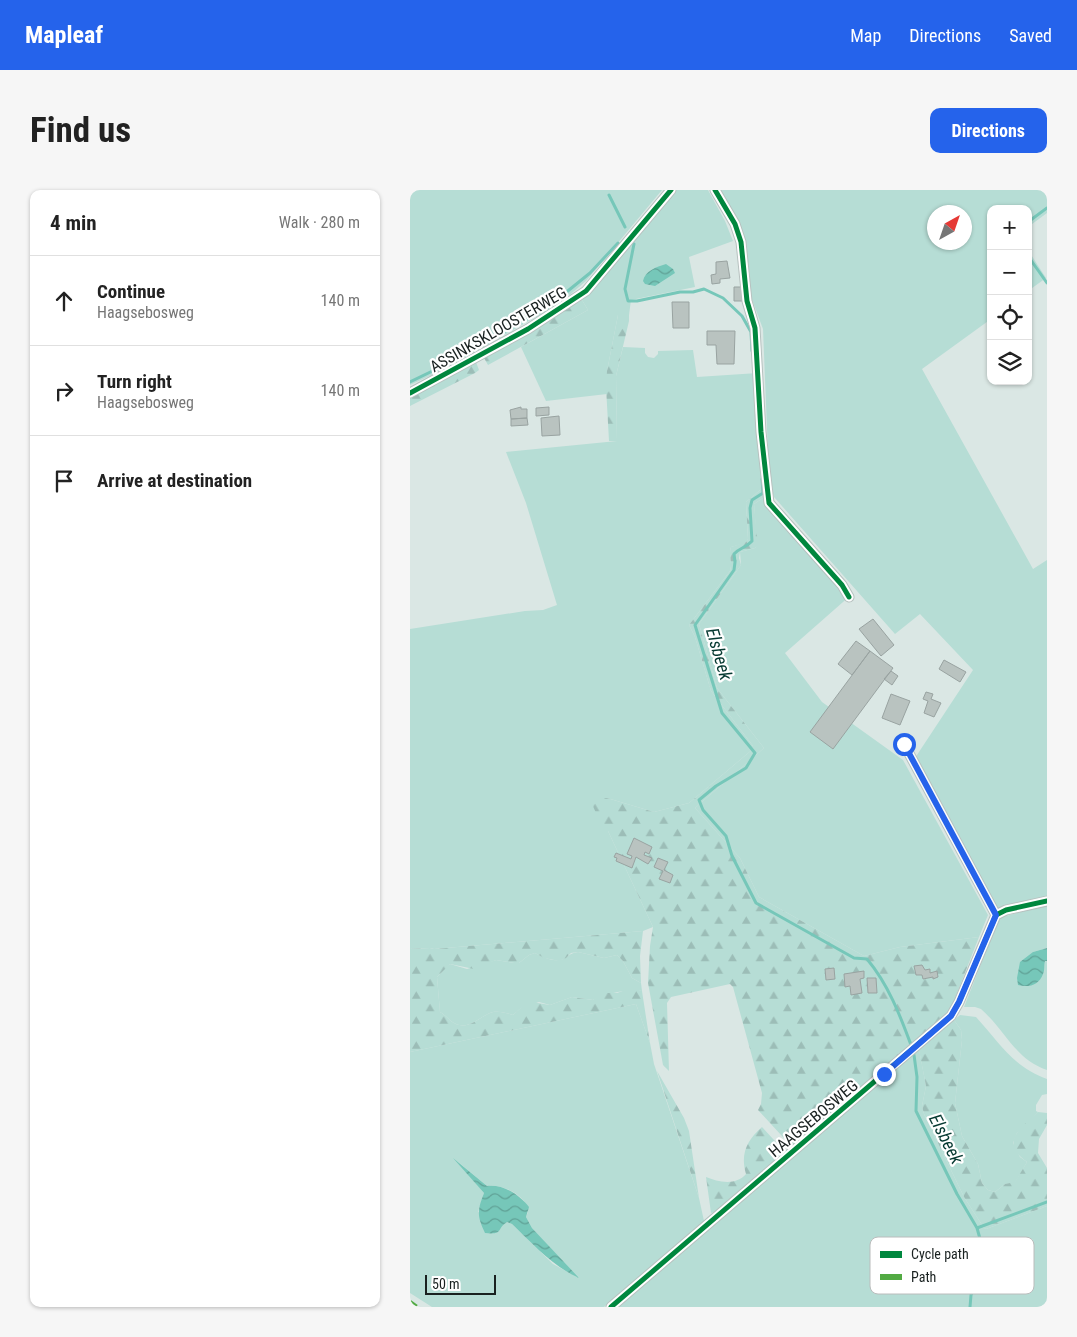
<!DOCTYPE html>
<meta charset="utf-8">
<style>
body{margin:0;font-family:"Roboto Condensed",sans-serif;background:#f6f6f6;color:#222}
.controls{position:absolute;right:15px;top:15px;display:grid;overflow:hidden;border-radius:10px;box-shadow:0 1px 4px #0004}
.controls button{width:45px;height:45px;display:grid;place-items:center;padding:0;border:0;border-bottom:1px solid #e0e0e0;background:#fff;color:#222;font:25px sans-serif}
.compass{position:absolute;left:517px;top:15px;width:45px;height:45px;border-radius:50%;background:#fff;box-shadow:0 1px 4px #0004;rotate:40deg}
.scale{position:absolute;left:15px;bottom:12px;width:71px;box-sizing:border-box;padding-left:5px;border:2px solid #192120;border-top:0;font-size:14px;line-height:18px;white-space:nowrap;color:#192120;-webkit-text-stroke:4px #fff;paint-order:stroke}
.stop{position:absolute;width:15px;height:15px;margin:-11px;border:4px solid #2563eb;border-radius:50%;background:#fff}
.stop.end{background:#2563eb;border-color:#fff;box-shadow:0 1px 5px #0008}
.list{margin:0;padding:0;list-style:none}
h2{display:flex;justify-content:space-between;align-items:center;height:65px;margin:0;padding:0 20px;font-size:21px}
h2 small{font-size:16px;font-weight:400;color:#767676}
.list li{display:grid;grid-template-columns:32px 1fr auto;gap:15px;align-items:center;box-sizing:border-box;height:90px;padding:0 20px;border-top:1px solid #e0e0e0}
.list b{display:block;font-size:19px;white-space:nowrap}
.list p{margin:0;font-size:16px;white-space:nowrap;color:#767676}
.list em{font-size:16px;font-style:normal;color:#767676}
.icon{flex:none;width:28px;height:28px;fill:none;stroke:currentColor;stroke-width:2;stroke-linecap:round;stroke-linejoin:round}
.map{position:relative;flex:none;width:637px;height:1117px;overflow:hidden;border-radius:10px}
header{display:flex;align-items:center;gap:30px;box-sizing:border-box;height:70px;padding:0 25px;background:#2563eb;color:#fff}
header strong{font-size:24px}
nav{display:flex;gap:28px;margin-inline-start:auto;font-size:18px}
.intro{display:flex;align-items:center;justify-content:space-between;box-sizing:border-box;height:120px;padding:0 30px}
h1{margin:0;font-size:35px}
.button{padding:12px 22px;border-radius:10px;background:#2563eb;color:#fff;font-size:18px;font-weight:700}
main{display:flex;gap:30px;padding:0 30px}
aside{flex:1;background:#fff;border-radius:10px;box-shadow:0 1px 4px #0004}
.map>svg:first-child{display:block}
.green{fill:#b6ddd5;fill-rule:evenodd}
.forest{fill:url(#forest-firs)}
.water{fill:url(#water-waves)}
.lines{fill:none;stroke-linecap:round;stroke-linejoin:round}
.stream{stroke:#76c7b9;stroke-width:3}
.building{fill:#b9c3c0;stroke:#99a3a1}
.street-casing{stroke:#b7c1bf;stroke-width:11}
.street{stroke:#f9fbfb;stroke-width:9}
.quiet{stroke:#52aa43;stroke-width:4;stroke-dasharray:8 4;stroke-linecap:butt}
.cycleway-casing{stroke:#fff;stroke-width:8}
.cycleway{stroke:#00873e;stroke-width:5}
.route{stroke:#2563eb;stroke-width:6}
.labels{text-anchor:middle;stroke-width:4.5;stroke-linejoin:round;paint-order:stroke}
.street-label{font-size:16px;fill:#192120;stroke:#fff}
.water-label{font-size:18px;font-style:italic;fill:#053931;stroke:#fff}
.key{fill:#fff;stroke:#babcbc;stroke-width:1}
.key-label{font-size:14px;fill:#192120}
</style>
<header>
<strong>Mapleaf</strong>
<nav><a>Map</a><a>Directions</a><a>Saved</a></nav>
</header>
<div class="intro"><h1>Find us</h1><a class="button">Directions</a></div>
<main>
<aside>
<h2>4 min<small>Walk · 280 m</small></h2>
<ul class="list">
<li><svg class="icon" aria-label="ahead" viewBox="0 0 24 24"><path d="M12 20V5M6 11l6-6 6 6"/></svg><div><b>Continue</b><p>Haagsebosweg</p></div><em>140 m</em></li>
<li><svg class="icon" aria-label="right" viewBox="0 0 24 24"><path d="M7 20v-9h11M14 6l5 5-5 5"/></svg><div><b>Turn right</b><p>Haagsebosweg</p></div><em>140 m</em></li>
<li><svg class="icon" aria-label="arrive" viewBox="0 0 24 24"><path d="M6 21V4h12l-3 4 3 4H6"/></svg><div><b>Arrive at destination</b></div></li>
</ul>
</aside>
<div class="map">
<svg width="637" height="1117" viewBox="0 0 637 1117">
<defs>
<pattern id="forest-firs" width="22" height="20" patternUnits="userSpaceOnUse" patternTransform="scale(1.25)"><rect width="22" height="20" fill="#b6ddd5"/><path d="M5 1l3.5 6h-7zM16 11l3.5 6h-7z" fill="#9cbdb7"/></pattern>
<pattern id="water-waves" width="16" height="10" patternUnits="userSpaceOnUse" patternTransform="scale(1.25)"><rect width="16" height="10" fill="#76c7b9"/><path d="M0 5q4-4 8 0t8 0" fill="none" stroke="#60a196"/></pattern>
</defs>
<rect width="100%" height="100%" fill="#dae7e4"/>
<!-- green -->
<path class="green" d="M0 0H252L176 91 149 114 32 180 0 195Z
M265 0H298L315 31 323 51 279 67 285 97 221 110 219 125H208L197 181V204L136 211 111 157 178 120 172 110Z
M308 0H637V23L618 37V19H581V129L512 179 623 379 637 370V707L587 720 505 568 563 480 510 424 485 444 364 307 362 301 358 264 353 139 341 107 339 78 337 67ZM524 22H554V52H524Z
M618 60 636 88 618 101Z
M213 157 235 158V163L238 167 244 168 248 164V161L283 160 287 187 348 183 355 296 336 312 338 349 336 353 321 357C318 365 323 373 320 381L279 435 285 447 301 501 343 556V559L279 613 244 622 197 608 198 641 243 737 233 741 24 759 20 758 0 759V439L115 421 133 420 147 415 116 313 96 262 207 251 206 186Z
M356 306 441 405 375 463 412 512 493 570 578 725 569 747 490 757 454 766 349 707 330 668 285 618 354 558 307 498 289 434 331 375 330 362 345 358 347 356 344 314Z
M637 715V758L623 762 634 782 635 771H637V880C605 869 595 840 571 819L565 817H554L588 731 592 727Z
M168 762 194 768 207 765 213 771 222 788 231 793 232 801C223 798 191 804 183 810L162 807 140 815 129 812 111 818 103 825C97 823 90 821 83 822 71 825 60 840 46 834 40 832 36 825 30 822L27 787C32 783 34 778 40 774L57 779 86 770 104 773H109L119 765 125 763C134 768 147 774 157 767 161 764 162 763 168 762Z
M226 814 240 853 244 874 289 1008 294 1031 194 1117H22L0 1103V862ZM47 971 77 996C89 994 106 1001 114 1011 116 1013 117 1019 118 1022L116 1027 122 1038 167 1087 143 1074 102 1034 97 1032 94 1033 68 1022 74 1003Z
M550 825 566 827C589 852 603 877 637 889V904L632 905 626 915V921L628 922 607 943 603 953 610 967 617 972 605 993 595 994 585 1002 578 1000 572 993 568 974 552 946 545 913 552 850 551 840 544 830Z
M509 859 516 896 512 916 514 924 554 1007 574 1038 576 1039 637 1016V1117H209Z"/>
<!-- forest -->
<path class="forest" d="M172 110 178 120 78 175 74 168Z
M208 125H219V131L206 186 207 251H199L196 197 197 181Z
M66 172 69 180 65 183 0 216V207Z
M355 296 356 306 344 314 348 356 345 358 330 362 329 368 331 375 289 434 307 498 354 558 285 618 330 668 349 707 454 766 490 757 569 747 540 821 382 957 348 920 351 914 352 903 323 797 320 794 261 807 257 813 259 881 253 875 238 793 240 756 243 737 198 641H194L182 614 192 608H197L244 622 279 613 343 559V556L301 501 285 447 279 435 320 381C323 373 318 365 321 357L336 352 338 349 336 312Z
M233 741 230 766 231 793 222 788 213 771 207 765 194 768 168 762 161 763 156 768 149 771 134 768 125 763 119 765 109 773H104L86 770 64 779 40 774 27 787 30 822C36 825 40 832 46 834 60 840 71 825 83 822 90 821 97 823 103 825L116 813 122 812 140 815 162 807 183 810 191 803H207L221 798 232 801 240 853 226 814 0 862V759L20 758 24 759Z
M544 830 551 840 552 850 545 913 552 946 568 974 572 993 578 1000 585 1002 595 994 605 992 617 972C589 953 610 938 628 922L637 923V935L629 949 628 963 637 978V1016L576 1039 574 1038 554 1007 514 924 512 916 516 896 509 860Z
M247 881 274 928 279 941 289 1008Z
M352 937 376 963 305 1022 301 1023 296 987C308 992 326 996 336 984 330 964 337 950 352 937Z"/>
<!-- water -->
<path class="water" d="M256 74 263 79 265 83 245 96 235 94 233 91C235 81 246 77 256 74Z
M637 758V771H635C634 776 635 780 633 784 629 795 619 798 608 795L607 788 610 772 623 762Z
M43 968 77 996C93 994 109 1004 119 1017L116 1027 122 1038 169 1088C142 1076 123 1054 102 1034L97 1032C86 1039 94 1045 75 1043 67 1026 67 1021 74 1003Z"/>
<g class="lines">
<!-- stream -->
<path class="stream" d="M199 5 215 37
M618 32 637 18
M224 54 215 99 218 111H227L270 102H283L294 99 313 108 332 126 341 142 342 161
M618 66 637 93
M0 192 41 172 138 117 180 83 208 53
M352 289 353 303 342 310 340 318 342 351C336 358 329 358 324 364L325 372 324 380 285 435 312 523 345 563 336 578 306 596 289 610 293 620 316 646 322 666 346 713 444 768 457 769C478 794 490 825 501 855
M504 865 507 887 506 921 547 1004 567 1038 574 1063 571 1085 561 1105 560 1117
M567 1038 637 1012"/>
</g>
<!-- building -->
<path class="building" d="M317 71 320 88 310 89V93L302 94 301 85 306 84V72Z
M324 97H334L335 111H324Z
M262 112H279V138H263Z
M297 141H325L324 174H307L306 155H297Z
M111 217V219H117V228L101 229 100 220Z
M139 217V225L126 226V218Z
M149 226 150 245 132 246 131 228Z
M117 228 118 235 101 236V229Z
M463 429 484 455 471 466 449 439Z
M446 451 460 461 442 485 428 474Z
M460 461 483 478 423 559 400 542Z
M534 470 556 482 550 492 529 479Z
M481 481 488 486 482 495 474 489Z
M516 502 523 504 521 509 531 513 524 527 514 523 518 511 513 509Z
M481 504 500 511 490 535 472 528Z
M224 648 242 657 239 664 235 662 234 665 242 668 238 674 226 667 222 678 206 671 207 668 204 667 206 663 221 669 222 666 217 664Z
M248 668 258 672 254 680 263 685 260 693 249 689 253 681 244 677Z
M512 775 515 780 520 779V783L527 781 528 787 523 789V787L513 789 512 785H506L504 776Z
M424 778 425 789 416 790 415 779Z
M454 781V788L450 789 452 803 441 805 440 796 435 797 434 784Z
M457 788H466L467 803H458Z"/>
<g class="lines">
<!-- street casing -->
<g class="street-casing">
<path id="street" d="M305 0 325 34 331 52 337 111 345 138 351 242 359 313 432 395 439 407
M0 203 118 139 176 101 261 0
M494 554 586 725
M201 1117 541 826 549 812 586 725 596 720 637 711"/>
</g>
<!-- street -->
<use href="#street" class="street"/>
<!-- quiet -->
<path class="quiet" d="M0 1112 7 1117"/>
<!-- cycleway casing -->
<g class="cycleway-casing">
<path id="cycleway" d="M305 0 325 34 331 52 337 111 345 138 351 242 359 313 432 395 439 407
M0 203 118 139 176 101 261 0
M201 1117 541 826 549 812 586 725 596 720 637 711"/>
</g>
<!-- cycleway -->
<use href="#cycleway" class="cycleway"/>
</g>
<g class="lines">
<!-- route -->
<path class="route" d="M474 884 541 826 549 812 586 725 494 554"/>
</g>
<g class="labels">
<!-- street labels -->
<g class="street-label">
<text transform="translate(88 139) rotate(-30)" y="6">ASSINKSKLOOSTERWEG</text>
<text transform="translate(403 928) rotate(-40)" y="6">HAAGSEBOSWEG</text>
</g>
<!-- water labels -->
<g class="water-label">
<text transform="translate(309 464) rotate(74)" y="6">Elsbeek</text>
<text transform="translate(536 949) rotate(63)" y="6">Elsbeek</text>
</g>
</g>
<!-- legend -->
<rect x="460" y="1047" width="164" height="57" rx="8" class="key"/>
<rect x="470" y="1061" width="22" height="7" fill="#00873e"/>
<rect x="470" y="1084" width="22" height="6" fill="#52aa43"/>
<g class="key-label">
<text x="501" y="1069">Cycle path</text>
<text x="501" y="1092">Path</text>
</g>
</svg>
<div class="controls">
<button>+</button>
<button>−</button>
<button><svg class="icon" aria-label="locate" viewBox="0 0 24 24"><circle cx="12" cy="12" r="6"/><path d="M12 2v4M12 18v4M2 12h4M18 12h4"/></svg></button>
<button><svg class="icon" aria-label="layers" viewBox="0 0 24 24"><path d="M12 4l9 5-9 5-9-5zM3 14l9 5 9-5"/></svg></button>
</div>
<svg class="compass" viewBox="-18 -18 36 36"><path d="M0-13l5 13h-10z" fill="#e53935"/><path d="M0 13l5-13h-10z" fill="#767676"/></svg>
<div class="scale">50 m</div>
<div class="stop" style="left:494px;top:554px"></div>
<div class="stop end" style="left:474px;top:884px"></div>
</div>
</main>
